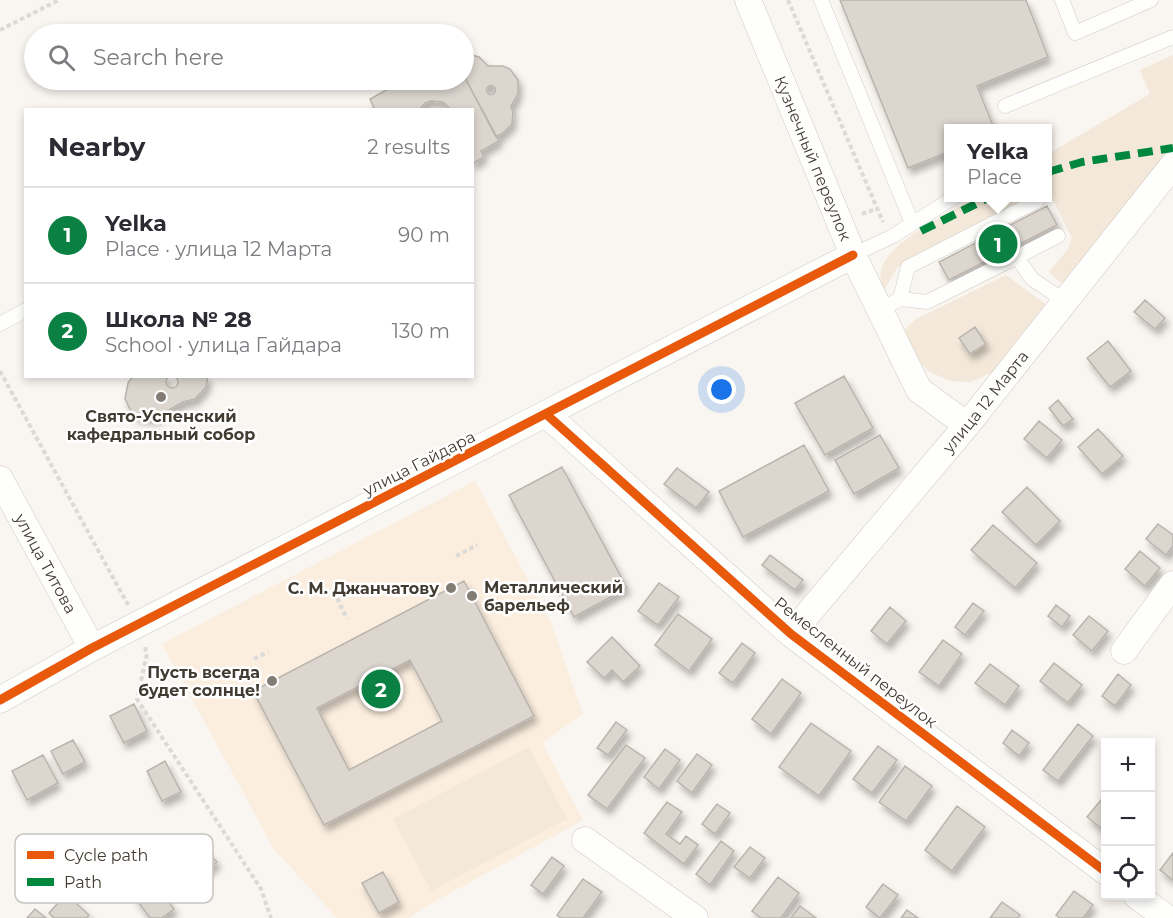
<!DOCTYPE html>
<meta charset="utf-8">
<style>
body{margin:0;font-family:Montserrat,sans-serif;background:#f7f7f7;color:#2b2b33}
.controls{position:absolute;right:18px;bottom:18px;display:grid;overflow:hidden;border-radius:0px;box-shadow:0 3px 9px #0003}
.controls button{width:54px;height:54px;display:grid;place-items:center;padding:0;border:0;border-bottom:2px solid #e1e1e2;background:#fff;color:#2b2b33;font:30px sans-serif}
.you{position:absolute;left:722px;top:390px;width:21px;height:21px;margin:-15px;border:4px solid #fff;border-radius:50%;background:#1a73e8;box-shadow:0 0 0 9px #1a73e833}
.badge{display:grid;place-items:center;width:39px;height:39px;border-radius:50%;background:#0b8043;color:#fff;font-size:20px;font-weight:700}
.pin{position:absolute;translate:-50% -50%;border:3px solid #fff;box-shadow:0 2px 6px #0006}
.popup{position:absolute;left:944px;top:124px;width:108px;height:78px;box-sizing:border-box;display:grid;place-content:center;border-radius:0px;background:#fff;filter:drop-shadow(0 2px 4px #0005);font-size:20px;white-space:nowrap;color:#7c7c81}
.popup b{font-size:22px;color:#2b2b33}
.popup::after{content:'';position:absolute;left:50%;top:100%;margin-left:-12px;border:12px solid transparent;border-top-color:#fff}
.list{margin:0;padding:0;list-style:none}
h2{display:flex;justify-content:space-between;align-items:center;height:78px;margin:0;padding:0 24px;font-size:26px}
h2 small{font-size:20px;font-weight:400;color:#7c7c81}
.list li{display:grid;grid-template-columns:39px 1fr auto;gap:18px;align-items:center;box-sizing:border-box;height:96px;padding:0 24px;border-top:2px solid #e1e1e2}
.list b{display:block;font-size:22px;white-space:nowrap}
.list p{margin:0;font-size:20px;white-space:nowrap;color:#7c7c81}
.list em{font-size:20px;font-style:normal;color:#7c7c81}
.icon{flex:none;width:33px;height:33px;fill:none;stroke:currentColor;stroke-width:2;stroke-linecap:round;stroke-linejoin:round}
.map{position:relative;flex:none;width:1173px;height:918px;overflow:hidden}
.search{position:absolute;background:#fff;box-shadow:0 3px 9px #0003;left:24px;top:24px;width:450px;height:66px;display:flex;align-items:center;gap:15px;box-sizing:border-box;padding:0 21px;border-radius:33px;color:#7c7c81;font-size:22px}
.panel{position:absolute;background:#fff;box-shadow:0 3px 9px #0003;left:24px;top:108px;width:450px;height:270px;border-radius:0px}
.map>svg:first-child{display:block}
.built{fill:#fbeedf}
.grass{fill:#f3e8d9}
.building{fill:#dcd6cf;stroke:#b9b4ad;stroke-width:1.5;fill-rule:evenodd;filter:url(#shadow)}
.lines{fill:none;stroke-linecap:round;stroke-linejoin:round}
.service-casing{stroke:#d0cbc4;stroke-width:15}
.minor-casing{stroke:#d0cbc4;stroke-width:27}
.path{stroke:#dbdad7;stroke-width:4;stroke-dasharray:4.5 3;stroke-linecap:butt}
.service{stroke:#fefefd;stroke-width:14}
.minor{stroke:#fefefd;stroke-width:26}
.quiet{stroke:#00873e;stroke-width:8;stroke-dasharray:15 8;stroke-linecap:butt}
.cycleway-casing{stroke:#fff;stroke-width:13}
.cycleway{stroke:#e8590c;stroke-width:9}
.poi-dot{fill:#827c74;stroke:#fff;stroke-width:2}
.labels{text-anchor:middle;stroke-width:5;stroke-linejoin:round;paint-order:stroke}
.street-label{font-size:16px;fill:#423b31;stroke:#fff}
.poi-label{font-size:16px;font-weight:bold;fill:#423b31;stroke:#fff;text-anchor:end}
.key{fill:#fff;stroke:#c6c4c1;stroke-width:1.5}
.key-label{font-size:16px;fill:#423b31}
</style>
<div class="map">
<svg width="1173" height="918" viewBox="0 0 1173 918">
<defs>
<filter id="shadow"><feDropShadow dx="3.5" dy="6" stdDeviation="3" flood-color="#0004"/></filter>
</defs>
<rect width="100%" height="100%" fill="#f9f5f0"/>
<!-- built -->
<path class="built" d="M475 481 551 623 583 714 542 743 583 820 425 907 409 918H337L274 849 162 644Z"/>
<!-- grass -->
<path class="grass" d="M1173 55V147L1063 285 1049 272 1068 249 1072 238 1048 190V154L1150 94 1140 70Z
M975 198H1027L918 254 897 268 882 294C880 281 879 269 887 258 902 236 951 212 975 198Z
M1006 275 1048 306 995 371 971 382 950 381 930 372 915 358 902 332 916 319Z
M529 747 567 819 431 891 393 819Z"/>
<!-- building -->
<path class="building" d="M840 0H1026L1048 57 977 86 994 128H948V152L908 168Z
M468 54 479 57 488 66H503L510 69 518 80V94L511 106 513 112 512 124 503 133 496 137 464 76V56Z
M464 76 499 141 481 151 484 157 472 164V110H375L370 99 390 88 386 81 390 80H464Z
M486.5 90a4.5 4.5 0 1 1 9 0a4.5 4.5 0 1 1-9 0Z
M431 101 443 102 451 110H419L425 103Z
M1047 206 1057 225 949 280 939 262Z
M1145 300 1165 318 1155 329 1134 312Z
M975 327 986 344 970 354 959 338Z
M1108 341 1131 371 1110 387 1087 358Z
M166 382a6 6 0 1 1 12 0a6 6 0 1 1-12 0Z
M208 376 206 387 195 399 183 402 155 418 139 417 132 413 125 399 128 383 133 376Z
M844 376 873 428 825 455 795 403Z
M1058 400 1073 419 1063 426 1049 408Z
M1039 421 1062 440 1047 458 1024 439Z
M1098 429 1123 456 1102 474 1078 447Z
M880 435 899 468 854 494 835 460Z
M804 445 829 491 743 537 719 491Z
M562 467 627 588 574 617 509 495Z
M677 468 709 492 696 508 664 484Z
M1027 487 1060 521 1036 545 1002 512Z
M1158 524 1173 535V546L1166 555 1146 539Z
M993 525 1037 563 1015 588 971 550Z
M1140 551 1160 568 1145 586 1125 569Z
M770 555 803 580 795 590 762 565Z
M464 581 534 716 324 825 253 691ZM410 660 442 721 349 770 317 708Z
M659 583 679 597 658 625 638 611Z
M973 603 984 611 965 635 955 627Z
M1056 605 1070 616 1062 627 1048 616Z
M890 607 906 621 887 644 871 631Z
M678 614 712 639 689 671 655 645Z
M1089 616 1108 631 1092 651 1073 635Z
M612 637 640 666 623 682 612 670 604 678 587 662Z
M943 640 962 654 939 686 919 672Z
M742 643 755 653 733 683 719 673Z
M1054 663 1082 685 1068 703 1040 681Z
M990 664 1019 686 1005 705 975 683Z
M1118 674 1131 685 1115 706 1102 696Z
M782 679 801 693 771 734 752 719Z
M134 704 147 731 124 743 110 716Z
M616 722 627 730 608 755 597 748Z
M811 723 851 751 819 796 779 767Z
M1078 724 1093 736 1058 781 1043 770Z
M1012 730 1029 743 1019 756 1003 743Z
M73 740 85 762 63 774 51 751Z
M626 745 645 758 607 809 588 795Z
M878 746 897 760 872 793 853 779Z
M665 749 680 760 659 789 644 777Z
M697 754 712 765 692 793 677 781Z
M43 755 58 783 27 800 12 771Z
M165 761 181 792 162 801 147 771Z
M905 766 932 786 906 821 879 802Z
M1106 794V832L1087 817Z
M667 802 682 812 666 834 680 844 686 836 698 845 684 864 644 833Z
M717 804 730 813 715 834 702 824Z
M957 806 985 827 952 871 925 850Z
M196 839 217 862 200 877 179 854Z
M721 841 734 851 710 885 696 874Z
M750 847 765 858 750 878 734 867Z
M1173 853V880L1160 870Z
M138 854 145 866 125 879 117 867Z
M552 857 564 866 543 894 531 885Z
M383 872 399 902 379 913 362 883Z
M778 877 799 893 781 918H761L752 911Z
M583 879 602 892 583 918H561L557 915Z
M154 882 174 909 162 918H150L134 896Z
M883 884 898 895 880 918 866 907Z
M1074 891 1093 905 1083 918H1060L1056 915Z
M66 894 89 915 86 918H54L49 913Z
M1002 902 1020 915 1018 918H990Z
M800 906 816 918H791Z
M35 909 46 918H27Z
M907 910 918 918H901Z"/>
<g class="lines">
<!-- service casing -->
<g class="service-casing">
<path id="service" d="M821 0 912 223
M1062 0 1075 33 1151 0
M1005 106 1173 37
M1058 236 1017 257 1032 279 1065 301
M853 255 893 236 953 198
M900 299 927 302 1017 257
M880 310 900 299 908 267 1037 201
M0 324 26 310"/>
</g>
<!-- minor casing -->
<g class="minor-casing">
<g id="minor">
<path id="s1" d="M748 0 853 255 919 390 967 425"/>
<path d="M546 414 791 634 1106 872"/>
<path id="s2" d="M0 479 92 648"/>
<path id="s3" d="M791 634 967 425 1173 165"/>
<path d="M1124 651 1173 584"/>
<path d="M0 700 92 648 853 255"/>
<path d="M585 840 695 918"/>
<path d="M1137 896 1167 918"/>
</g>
</g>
<!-- path -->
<path class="path" d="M788 0 883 222
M0 30 59 0
M862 214 878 208
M0 371 128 605
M456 556 477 545
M337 598 347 619
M145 647 147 654 137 699 261 889 271 918
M254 659 268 652"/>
<!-- service -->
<use href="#service" class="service"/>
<!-- minor -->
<use href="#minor" class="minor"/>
<!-- quiet -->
<path class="quiet" d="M1048 172 1082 162 1173 148
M921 231 988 198"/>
<!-- cycleway casing -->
<g class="cycleway-casing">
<path id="cycleway" d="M546 414 791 634 1106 872
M0 700 92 648 853 255"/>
</g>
<!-- cycleway -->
<use href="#cycleway" class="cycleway"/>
</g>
<!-- markers -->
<g class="poi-dot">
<circle cx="161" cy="397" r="6"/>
<circle cx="451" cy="588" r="6"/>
<circle cx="472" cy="596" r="6"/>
<circle cx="272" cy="681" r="6"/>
</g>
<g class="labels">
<!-- street labels -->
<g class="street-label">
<text dy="6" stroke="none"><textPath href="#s1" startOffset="171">Кузнечный переулок</textPath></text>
<text dy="6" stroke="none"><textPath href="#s3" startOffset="303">улица 12 Марта</textPath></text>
<text transform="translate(419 463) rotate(-27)" y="6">улица Гайдара</text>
<text dy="6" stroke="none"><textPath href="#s2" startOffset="96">улица Титова</textPath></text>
<text transform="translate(856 662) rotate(38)" y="6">Ремесленный переулок</text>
</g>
<!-- poi labels -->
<g class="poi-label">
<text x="161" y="422" text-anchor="middle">Свято-Успенский<tspan x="161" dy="18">кафедральный собор</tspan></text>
<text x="484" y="593" text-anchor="start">Металлический<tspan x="484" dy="18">барельеф</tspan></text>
<text x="439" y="594">С. М. Джанчатову</text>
<text x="260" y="678">Пусть всегда<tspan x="260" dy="18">будет солнце!</tspan></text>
</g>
</g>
<!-- legend -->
<rect x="15" y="834" width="198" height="69" rx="9" class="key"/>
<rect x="27" y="851" width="27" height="8" fill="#e8590c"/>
<rect x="27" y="878" width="27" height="8" fill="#00873e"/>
<g class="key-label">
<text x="64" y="861">Cycle path</text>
<text x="64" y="888">Path</text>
</g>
</svg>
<div class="controls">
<button>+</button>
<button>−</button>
<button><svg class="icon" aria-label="locate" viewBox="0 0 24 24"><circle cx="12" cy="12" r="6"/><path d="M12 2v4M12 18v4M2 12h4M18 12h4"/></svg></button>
</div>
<div class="you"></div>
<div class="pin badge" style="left:998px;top:244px">1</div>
<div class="popup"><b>Yelka</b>Place</div>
<div class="pin badge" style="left:381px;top:689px">2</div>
<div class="search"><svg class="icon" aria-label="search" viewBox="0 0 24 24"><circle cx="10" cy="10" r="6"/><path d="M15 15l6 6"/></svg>Search here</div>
<section class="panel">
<h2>Nearby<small>2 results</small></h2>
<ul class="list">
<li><span class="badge">1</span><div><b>Yelka</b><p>Place · улица 12 Марта</p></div><em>90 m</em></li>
<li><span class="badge">2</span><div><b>Школа № 28</b><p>School · улица Гайдара</p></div><em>130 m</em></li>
</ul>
</section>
</div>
